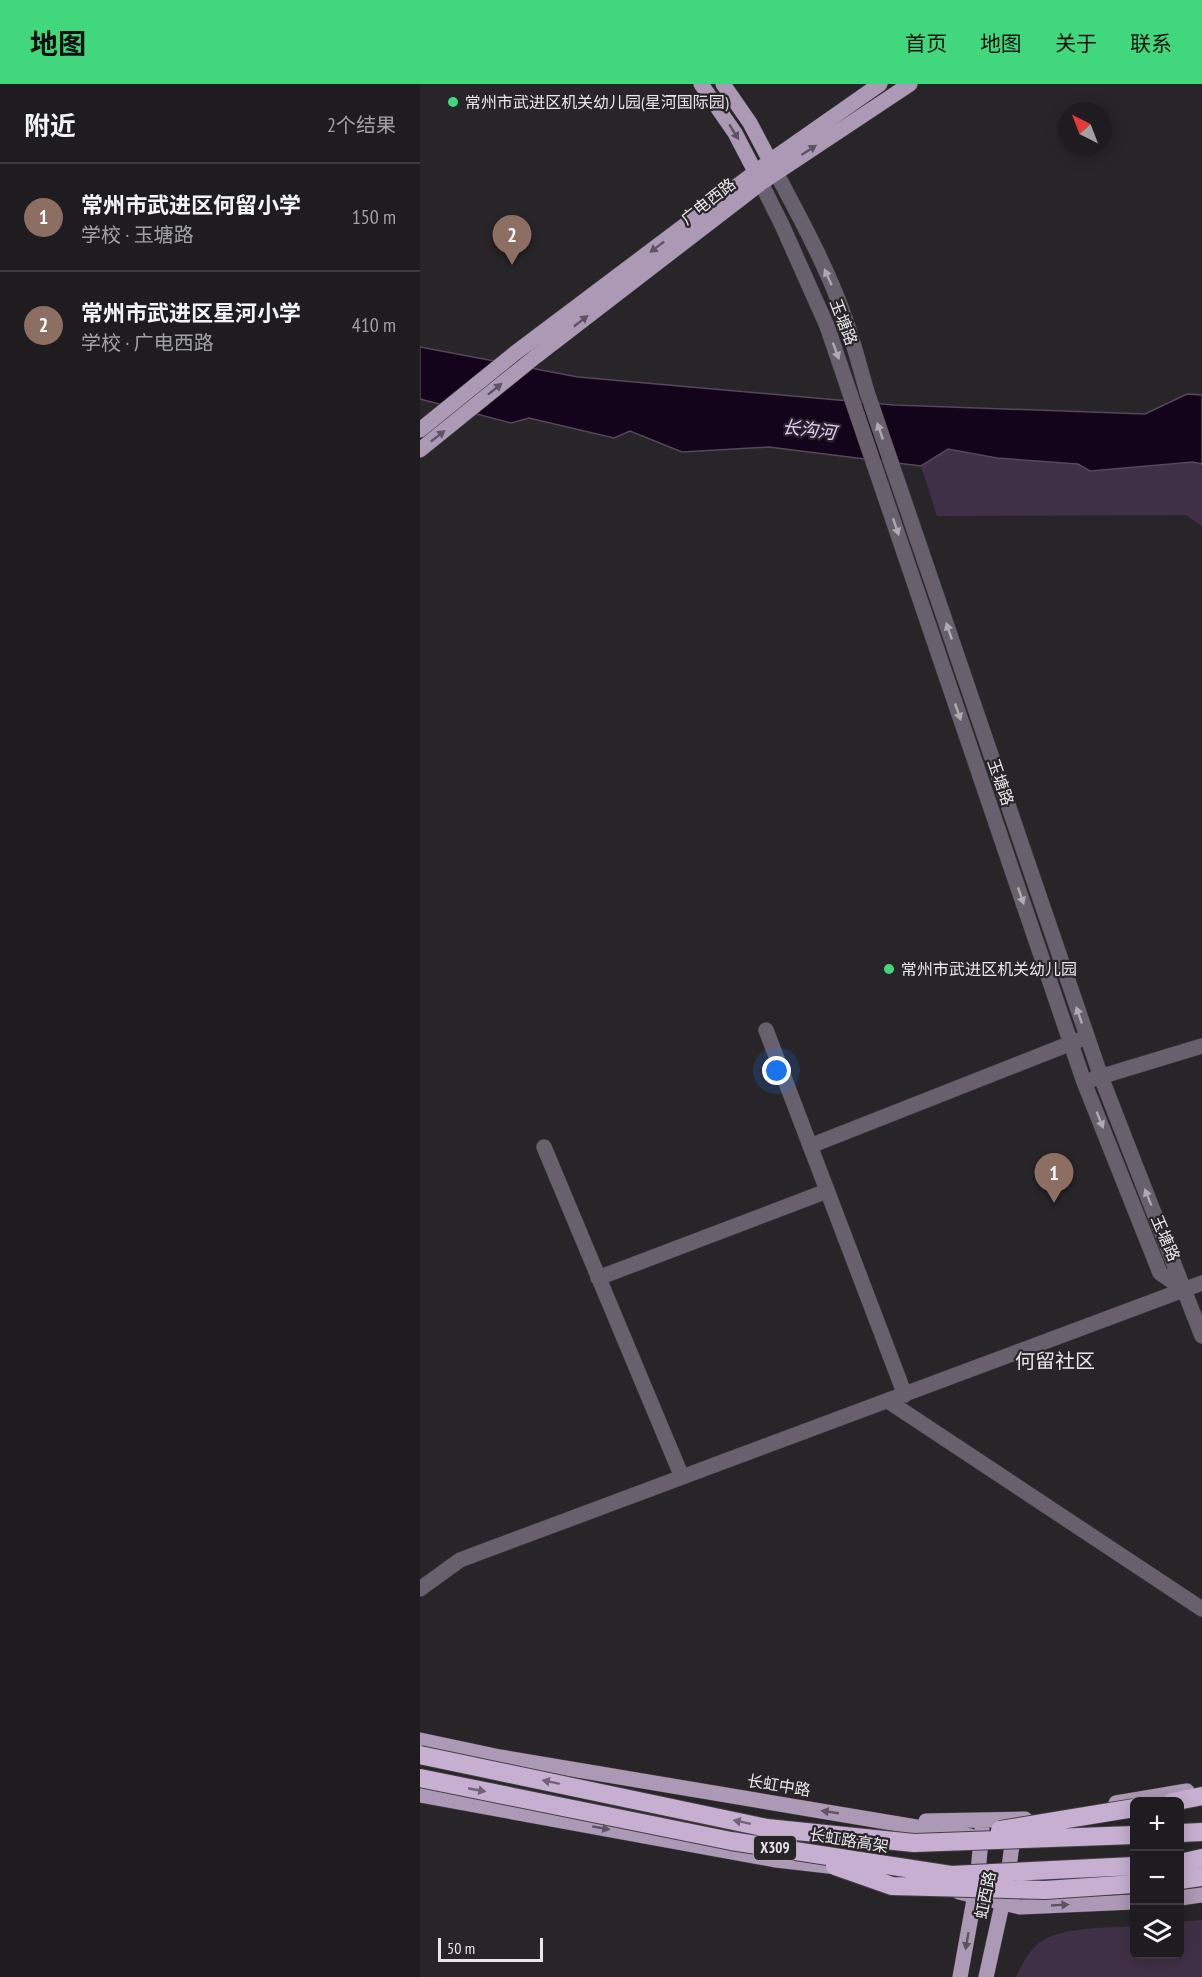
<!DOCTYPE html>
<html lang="zh">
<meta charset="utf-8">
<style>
body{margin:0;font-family:"PT Sans Narrow","Noto Sans SC",sans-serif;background:#2b292c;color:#f1f3f6}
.controls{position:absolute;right:18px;bottom:18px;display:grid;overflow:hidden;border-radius:9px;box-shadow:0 3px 15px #0003}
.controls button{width:54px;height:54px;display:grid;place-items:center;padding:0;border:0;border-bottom:2px solid #3c3a3d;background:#1e1c1f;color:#f1f3f6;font:30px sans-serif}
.compass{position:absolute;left:638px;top:18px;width:54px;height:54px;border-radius:50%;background:#1e1c1f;box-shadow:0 3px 15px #0003;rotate:318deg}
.scale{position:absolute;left:18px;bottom:15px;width:105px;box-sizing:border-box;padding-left:6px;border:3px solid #e8e6e9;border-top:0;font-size:16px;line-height:21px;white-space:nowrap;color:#e8e6e9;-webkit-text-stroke:4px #282529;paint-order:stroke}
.you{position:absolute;left:357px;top:987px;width:21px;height:21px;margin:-15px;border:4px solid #fff;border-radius:50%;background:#1a73e8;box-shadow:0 0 0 9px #1a73e833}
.badge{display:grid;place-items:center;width:39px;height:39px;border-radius:50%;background:#41d77c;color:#fff;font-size:20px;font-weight:700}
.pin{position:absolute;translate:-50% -50px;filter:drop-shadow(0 2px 3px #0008)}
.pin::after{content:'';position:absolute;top:32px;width:21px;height:18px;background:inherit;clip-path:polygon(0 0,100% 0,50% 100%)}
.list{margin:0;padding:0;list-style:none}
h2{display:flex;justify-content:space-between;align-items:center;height:78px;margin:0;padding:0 24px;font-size:26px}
h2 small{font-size:20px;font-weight:400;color:#a1a1a4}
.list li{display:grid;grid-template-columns:39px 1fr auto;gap:18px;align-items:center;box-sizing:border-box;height:108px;padding:0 24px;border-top:2px solid #3c3a3d}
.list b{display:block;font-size:22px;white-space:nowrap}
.list p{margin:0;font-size:20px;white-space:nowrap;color:#a1a1a4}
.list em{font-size:20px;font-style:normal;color:#a1a1a4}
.icon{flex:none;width:33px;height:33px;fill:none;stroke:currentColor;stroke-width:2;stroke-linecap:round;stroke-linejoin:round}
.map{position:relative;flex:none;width:782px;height:1893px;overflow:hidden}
header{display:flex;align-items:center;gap:36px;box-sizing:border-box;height:84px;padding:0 30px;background:#41d77c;color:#111}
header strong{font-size:28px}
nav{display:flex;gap:33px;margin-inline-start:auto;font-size:21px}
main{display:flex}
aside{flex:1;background:#1e1c1f}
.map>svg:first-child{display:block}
.green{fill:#403047}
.water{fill:#14041b;stroke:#544859;stroke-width:1.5}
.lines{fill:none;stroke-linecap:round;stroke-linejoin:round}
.minor-casing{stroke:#434044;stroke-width:16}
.major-casing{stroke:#434044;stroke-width:16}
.highway-casing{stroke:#434044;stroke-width:20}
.minor{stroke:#69606d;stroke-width:15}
.major{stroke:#ac99b5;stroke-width:15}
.highway{stroke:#c6afd1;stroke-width:18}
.highway-bridge-casing{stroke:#434044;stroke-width:20;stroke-linecap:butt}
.highway-bridge{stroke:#c6afd1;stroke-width:18}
.oneway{fill:#5d5361}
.oneway2{fill:#afaab1}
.oneway3{fill:#6f6375}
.poi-dot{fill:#41d77c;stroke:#282529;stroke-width:2}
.labels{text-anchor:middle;stroke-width:4.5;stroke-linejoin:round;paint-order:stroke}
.shield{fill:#282529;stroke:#aeacaf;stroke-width:1.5}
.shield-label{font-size:15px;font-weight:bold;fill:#e8e6e9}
.poi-label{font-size:16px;fill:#e8e6e9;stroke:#282529;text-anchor:start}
.street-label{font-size:16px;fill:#e8e6e9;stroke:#282529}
.water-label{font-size:18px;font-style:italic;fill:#ecc7fe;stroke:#282529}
.quarter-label{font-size:20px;fill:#e8e6e9;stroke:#282529}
</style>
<header>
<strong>地图</strong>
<nav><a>首页</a><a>地图</a><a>关于</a><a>联系</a></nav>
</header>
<main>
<aside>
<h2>附近<small>2个结果</small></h2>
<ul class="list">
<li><span class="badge" style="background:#8d6e63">1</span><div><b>常州市武进区何留小学</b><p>学校 · 玉塘路</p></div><em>150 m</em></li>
<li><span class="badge" style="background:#8d6e63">2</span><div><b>常州市武进区星河小学</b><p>学校 · 广电西路</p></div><em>410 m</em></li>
</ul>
</aside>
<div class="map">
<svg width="782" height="1893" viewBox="0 0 782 1893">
<rect width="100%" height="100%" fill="#282529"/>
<!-- green -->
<path class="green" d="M527 365 577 374 658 380 670 387 773 378 782 380V442L766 431 517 432 501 382Z
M782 1836V1893H596C603 1878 613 1860 629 1853 655 1843 687 1844 714 1842V1870H760V1838Z"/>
<!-- water -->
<path class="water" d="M0 263 158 293 474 321 725 330 767 310 782 311V380L773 378 670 387 658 380 577 374 528 365 501 382 349 363 262 368 210 347 194 354 109 334 91 339 0 315Z"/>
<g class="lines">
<!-- minor casing -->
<g class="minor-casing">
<path id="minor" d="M351 79C378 130 407 182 426 237 434 260 440 284 447 308L681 993 782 1252
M341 99 362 141 407 242 664 998 740 1189 765 1206
M346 946 485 1311
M673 995 782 962
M390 1062 659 956
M124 1063 262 1393
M178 1194 407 1107
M468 1317 782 1525
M0 1505 40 1476 782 1199"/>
</g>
<!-- major casing -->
<g class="major-casing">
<path id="major" d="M281 0 315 49 340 97
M303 0 330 39 350 77
M0 346 95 269 350 77 460 0
M0 366 115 273 341 99 490 0
M0 1656 80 1673 550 1752
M0 1711 356 1776 426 1784
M696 1719 767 1707
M506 1737 605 1735
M760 1786 782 1784
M459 1788 499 1798
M590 1798 647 1794
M539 1808 600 1823 714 1818
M760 1814 782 1811
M540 1893 557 1799 562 1745
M566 1893 587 1798 594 1746"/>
</g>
<!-- highway casing -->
<g class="highway-casing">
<path id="highway" d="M752 1718 782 1712
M760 1749 782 1748
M760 1779 782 1774
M760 1796 782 1793"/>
</g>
<!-- minor -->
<use href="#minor" class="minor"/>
<!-- major -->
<use href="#major" class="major"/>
<!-- highway -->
<use href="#highway" class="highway"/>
<!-- highway-bridge casing -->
<g class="highway-bridge-casing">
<path id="highway-bridge" d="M0 1671 347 1744 494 1759 714 1751
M0 1694 311 1757 531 1791 714 1782
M580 1746 714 1724
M415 1782 472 1802 625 1806 714 1800"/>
</g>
<!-- highway-bridge -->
<use href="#highway-bridge" class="highway-bridge"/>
</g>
<!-- one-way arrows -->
<defs><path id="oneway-solid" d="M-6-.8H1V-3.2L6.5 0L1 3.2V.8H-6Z" transform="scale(1.5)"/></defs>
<g class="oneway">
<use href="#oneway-solid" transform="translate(314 48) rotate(58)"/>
<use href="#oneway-solid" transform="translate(389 66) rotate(-33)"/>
<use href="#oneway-solid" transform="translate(237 163) rotate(143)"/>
<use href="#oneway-solid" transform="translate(161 237) rotate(-38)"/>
<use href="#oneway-solid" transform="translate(75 305) rotate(-39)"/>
<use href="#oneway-solid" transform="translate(18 352) rotate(-38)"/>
<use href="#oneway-solid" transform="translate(410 1728) rotate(-171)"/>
<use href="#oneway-solid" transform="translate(181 1744) rotate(10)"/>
<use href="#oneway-solid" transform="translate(640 1821) rotate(-3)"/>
<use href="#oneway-solid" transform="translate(547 1857) rotate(100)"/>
</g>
<g class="oneway2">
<use href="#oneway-solid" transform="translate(408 193) rotate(-114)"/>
<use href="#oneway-solid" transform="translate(416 267) rotate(70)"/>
<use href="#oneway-solid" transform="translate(460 347) rotate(-109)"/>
<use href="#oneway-solid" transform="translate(476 443) rotate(71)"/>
<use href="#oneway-solid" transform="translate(529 547) rotate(-109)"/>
<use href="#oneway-solid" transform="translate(538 628) rotate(71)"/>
<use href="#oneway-solid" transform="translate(601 812) rotate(71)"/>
<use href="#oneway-solid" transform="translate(659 931) rotate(-109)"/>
<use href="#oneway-solid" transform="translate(680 1036) rotate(68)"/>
<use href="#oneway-solid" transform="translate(728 1113) rotate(-112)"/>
</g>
<g class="oneway3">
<use href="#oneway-solid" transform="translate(131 1698) rotate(-168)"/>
<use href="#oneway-solid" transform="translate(57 1706) rotate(11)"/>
<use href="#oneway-solid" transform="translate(322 1738) rotate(-168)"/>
</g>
<!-- markers -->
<g class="poi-dot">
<circle cx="33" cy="18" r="6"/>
<circle cx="469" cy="885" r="6"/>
</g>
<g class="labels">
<!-- shield labels -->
<rect class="shield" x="334" y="1752" width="42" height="24" rx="4.5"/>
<g class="shield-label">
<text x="355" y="1769">X309</text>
</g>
<!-- poi labels -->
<g class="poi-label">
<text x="45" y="24">常州市武进区机关幼儿园(星河国际园)</text>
<text x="481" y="891">常州市武进区机关幼儿园</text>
</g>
<!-- street labels -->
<g class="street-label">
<text transform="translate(288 117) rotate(-38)" y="6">广电西路</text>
<text transform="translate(424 238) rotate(69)" y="6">玉塘路</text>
<text transform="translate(581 698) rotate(71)" y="6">玉塘路</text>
<text transform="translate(746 1154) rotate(67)" y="6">玉塘路</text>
<text transform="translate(359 1701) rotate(9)" y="6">长虹中路</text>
<text transform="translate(429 1756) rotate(9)" y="6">长虹路高架</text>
<text transform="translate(565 1811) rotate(-79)" y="6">虹西路</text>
</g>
<!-- water labels -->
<g class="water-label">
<text transform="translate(389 346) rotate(7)" y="6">长沟河</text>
</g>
<!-- quarter labels -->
<g class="quarter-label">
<text x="635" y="1284">何留社区</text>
</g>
</g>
</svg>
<div class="controls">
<button>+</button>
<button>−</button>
<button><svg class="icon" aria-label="layers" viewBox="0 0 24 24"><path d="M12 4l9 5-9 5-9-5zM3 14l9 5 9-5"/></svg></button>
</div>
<svg class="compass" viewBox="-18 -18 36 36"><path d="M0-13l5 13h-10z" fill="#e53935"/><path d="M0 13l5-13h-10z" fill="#a1a1a4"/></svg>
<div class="scale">50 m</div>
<div class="you"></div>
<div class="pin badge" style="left:634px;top:1119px;background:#8d6e63">1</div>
<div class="pin badge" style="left:92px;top:181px;background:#8d6e63">2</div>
</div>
</main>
